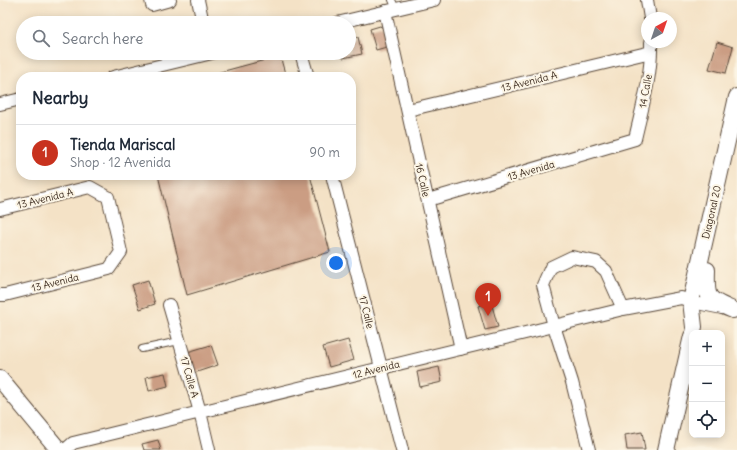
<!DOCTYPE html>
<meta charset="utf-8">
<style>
body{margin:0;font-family:Delius,sans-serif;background:#f6f6f7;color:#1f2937}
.controls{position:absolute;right:12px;bottom:12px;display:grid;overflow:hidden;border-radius:8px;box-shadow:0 2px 10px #0003}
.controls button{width:36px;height:36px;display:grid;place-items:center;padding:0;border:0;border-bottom:1px solid #e0e1e3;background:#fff;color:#1f2937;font:20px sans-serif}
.compass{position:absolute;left:641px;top:12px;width:36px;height:36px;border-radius:50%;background:#fff;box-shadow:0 2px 10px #0003;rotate:40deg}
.you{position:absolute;left:336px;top:263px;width:14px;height:14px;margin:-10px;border:3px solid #fff;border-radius:50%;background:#1a73e8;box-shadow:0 0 0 6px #1a73e833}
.badge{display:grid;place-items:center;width:26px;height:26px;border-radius:50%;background:#c8321e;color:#fff;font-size:13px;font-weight:700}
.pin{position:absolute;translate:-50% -33px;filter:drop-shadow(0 1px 2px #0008)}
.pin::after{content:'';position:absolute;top:21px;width:14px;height:12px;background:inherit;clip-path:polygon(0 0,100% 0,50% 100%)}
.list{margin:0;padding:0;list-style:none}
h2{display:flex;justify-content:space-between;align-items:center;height:52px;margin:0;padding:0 16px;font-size:17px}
h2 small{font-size:13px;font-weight:400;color:#747a83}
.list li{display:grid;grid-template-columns:26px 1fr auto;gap:12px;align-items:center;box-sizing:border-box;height:56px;padding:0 16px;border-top:1px solid #e0e1e3}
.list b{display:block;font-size:15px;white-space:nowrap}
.list p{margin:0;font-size:13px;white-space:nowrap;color:#747a83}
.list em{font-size:13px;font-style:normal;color:#747a83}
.icon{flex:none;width:22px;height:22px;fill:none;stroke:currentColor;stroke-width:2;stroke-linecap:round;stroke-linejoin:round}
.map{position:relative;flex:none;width:737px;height:450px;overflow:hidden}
.search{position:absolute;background:#fff;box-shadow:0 2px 10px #0003;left:16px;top:16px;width:340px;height:44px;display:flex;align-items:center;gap:10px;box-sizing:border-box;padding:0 14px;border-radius:22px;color:#747a83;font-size:15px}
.panel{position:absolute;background:#fff;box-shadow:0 2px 10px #0003;left:16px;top:72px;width:340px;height:108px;border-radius:16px}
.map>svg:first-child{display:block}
.building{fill:#cb9d83}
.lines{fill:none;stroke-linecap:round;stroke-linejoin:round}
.lane-casing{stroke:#574637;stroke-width:8}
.street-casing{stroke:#574637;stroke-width:14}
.secondary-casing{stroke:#574637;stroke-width:18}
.lane{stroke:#fff;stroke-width:6}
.street{stroke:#fff;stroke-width:12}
.secondary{stroke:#fff;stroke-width:16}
.labels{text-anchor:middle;stroke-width:4;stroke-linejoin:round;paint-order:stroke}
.street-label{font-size:10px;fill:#3b2a1e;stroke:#fcf5e5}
</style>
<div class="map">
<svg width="737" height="450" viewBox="0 0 737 450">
<rect width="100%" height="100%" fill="#fcf5e5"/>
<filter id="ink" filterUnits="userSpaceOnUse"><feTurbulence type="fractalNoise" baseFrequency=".025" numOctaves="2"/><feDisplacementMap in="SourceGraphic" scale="8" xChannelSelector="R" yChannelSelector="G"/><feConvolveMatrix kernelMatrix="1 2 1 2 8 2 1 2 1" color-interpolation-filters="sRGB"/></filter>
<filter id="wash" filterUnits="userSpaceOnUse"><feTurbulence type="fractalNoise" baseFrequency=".012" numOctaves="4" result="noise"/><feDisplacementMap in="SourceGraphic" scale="16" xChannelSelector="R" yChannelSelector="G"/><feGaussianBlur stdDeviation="0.9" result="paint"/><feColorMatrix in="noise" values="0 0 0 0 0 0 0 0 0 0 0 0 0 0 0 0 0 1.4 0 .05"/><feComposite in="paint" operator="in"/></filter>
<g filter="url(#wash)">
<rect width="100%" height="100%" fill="#f4e2c6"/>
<g id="blocks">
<!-- building -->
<path class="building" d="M380 26 386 30 390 46 376 50 370 29Z
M358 37 362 54 343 58 341 53H349V39Z
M717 42 733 47 726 73 709 69Z
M280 56 286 77H202Z
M158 175H310L330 252 187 295Z
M148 280 155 304 140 309 132 285Z
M491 302 498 327 485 330 478 306Z
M348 340 354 360 329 367 323 347Z
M211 345 218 365 191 374 184 353Z
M439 367 442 382 420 387 417 372Z
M165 373 168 386 149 391 146 377Z
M642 432 645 450H627L625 435Z
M158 440 161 450H144L142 444Z"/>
</g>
</g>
<g filter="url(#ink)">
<use href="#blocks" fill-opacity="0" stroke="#574637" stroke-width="1"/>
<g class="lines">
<!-- lane casing -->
<g class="lane-casing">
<path id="lane" d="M392 0 396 9
M142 349 179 341"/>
</g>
<!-- street casing -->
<g class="street-casing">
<path id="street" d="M151 0 152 5 170 0
M198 0 203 23
M647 0 650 18
M385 11 461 349
M337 23 434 0
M301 53 308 77
M113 77 212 53
M0 104 21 99
M408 110 651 52
M332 175 402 450
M428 200 635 139C642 108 652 75 651 42
M0 209 90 187 108 197 121 252 109 269 5 295H0
M702 304 722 308
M169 305 200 412 209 450
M65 450 73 443 554 326 623 309 681 298 691 301
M589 450 572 382 554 326 543 285 551 267 572 257 596 262 606 271 623 309"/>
</g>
<!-- secondary casing -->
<g class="secondary-casing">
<path id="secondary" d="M707 270C706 298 706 299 733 310
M694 327 691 301 737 97
M0 379 59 450
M666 450 692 336"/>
</g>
<!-- lane -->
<use href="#lane" class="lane"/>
<!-- street -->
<use href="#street" class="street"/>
<!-- secondary -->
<use href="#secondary" class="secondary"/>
</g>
</g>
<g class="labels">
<!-- street labels -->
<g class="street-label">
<text transform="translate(529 81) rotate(-14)" y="4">13 Avenida A</text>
<text transform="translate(645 91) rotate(-80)" y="4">14 Calle</text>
<text transform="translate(531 170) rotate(-16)" y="4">13 Avenida</text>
<text transform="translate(423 180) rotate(77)" y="4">16 Calle</text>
<text transform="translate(45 198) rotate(-14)" y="4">13 Avenida A</text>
<text transform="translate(711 212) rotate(-77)" y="4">Diagonal 20</text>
<text transform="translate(55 282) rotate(-14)" y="4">13 Avenida</text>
<text transform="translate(367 312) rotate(76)" y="4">17 Calle</text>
<text transform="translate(376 369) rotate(-14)" y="4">12 Avenida</text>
<text transform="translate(190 377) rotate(74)" y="4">17 Calle A</text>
</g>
</g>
</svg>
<div class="controls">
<button>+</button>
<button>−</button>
<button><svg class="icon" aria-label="locate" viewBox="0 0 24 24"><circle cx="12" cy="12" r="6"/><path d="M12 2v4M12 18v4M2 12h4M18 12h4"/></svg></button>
</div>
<svg class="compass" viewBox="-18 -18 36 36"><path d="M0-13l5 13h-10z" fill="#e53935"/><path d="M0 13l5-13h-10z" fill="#747a83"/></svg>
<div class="you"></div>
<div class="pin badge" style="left:488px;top:316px">1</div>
<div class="search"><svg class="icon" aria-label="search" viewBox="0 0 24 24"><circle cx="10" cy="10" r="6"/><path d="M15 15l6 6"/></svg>Search here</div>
<section class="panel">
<h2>Nearby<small></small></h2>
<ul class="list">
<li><span class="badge">1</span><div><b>Tienda Mariscal</b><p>Shop · 12 Avenida</p></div><em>90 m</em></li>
</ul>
</section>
</div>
